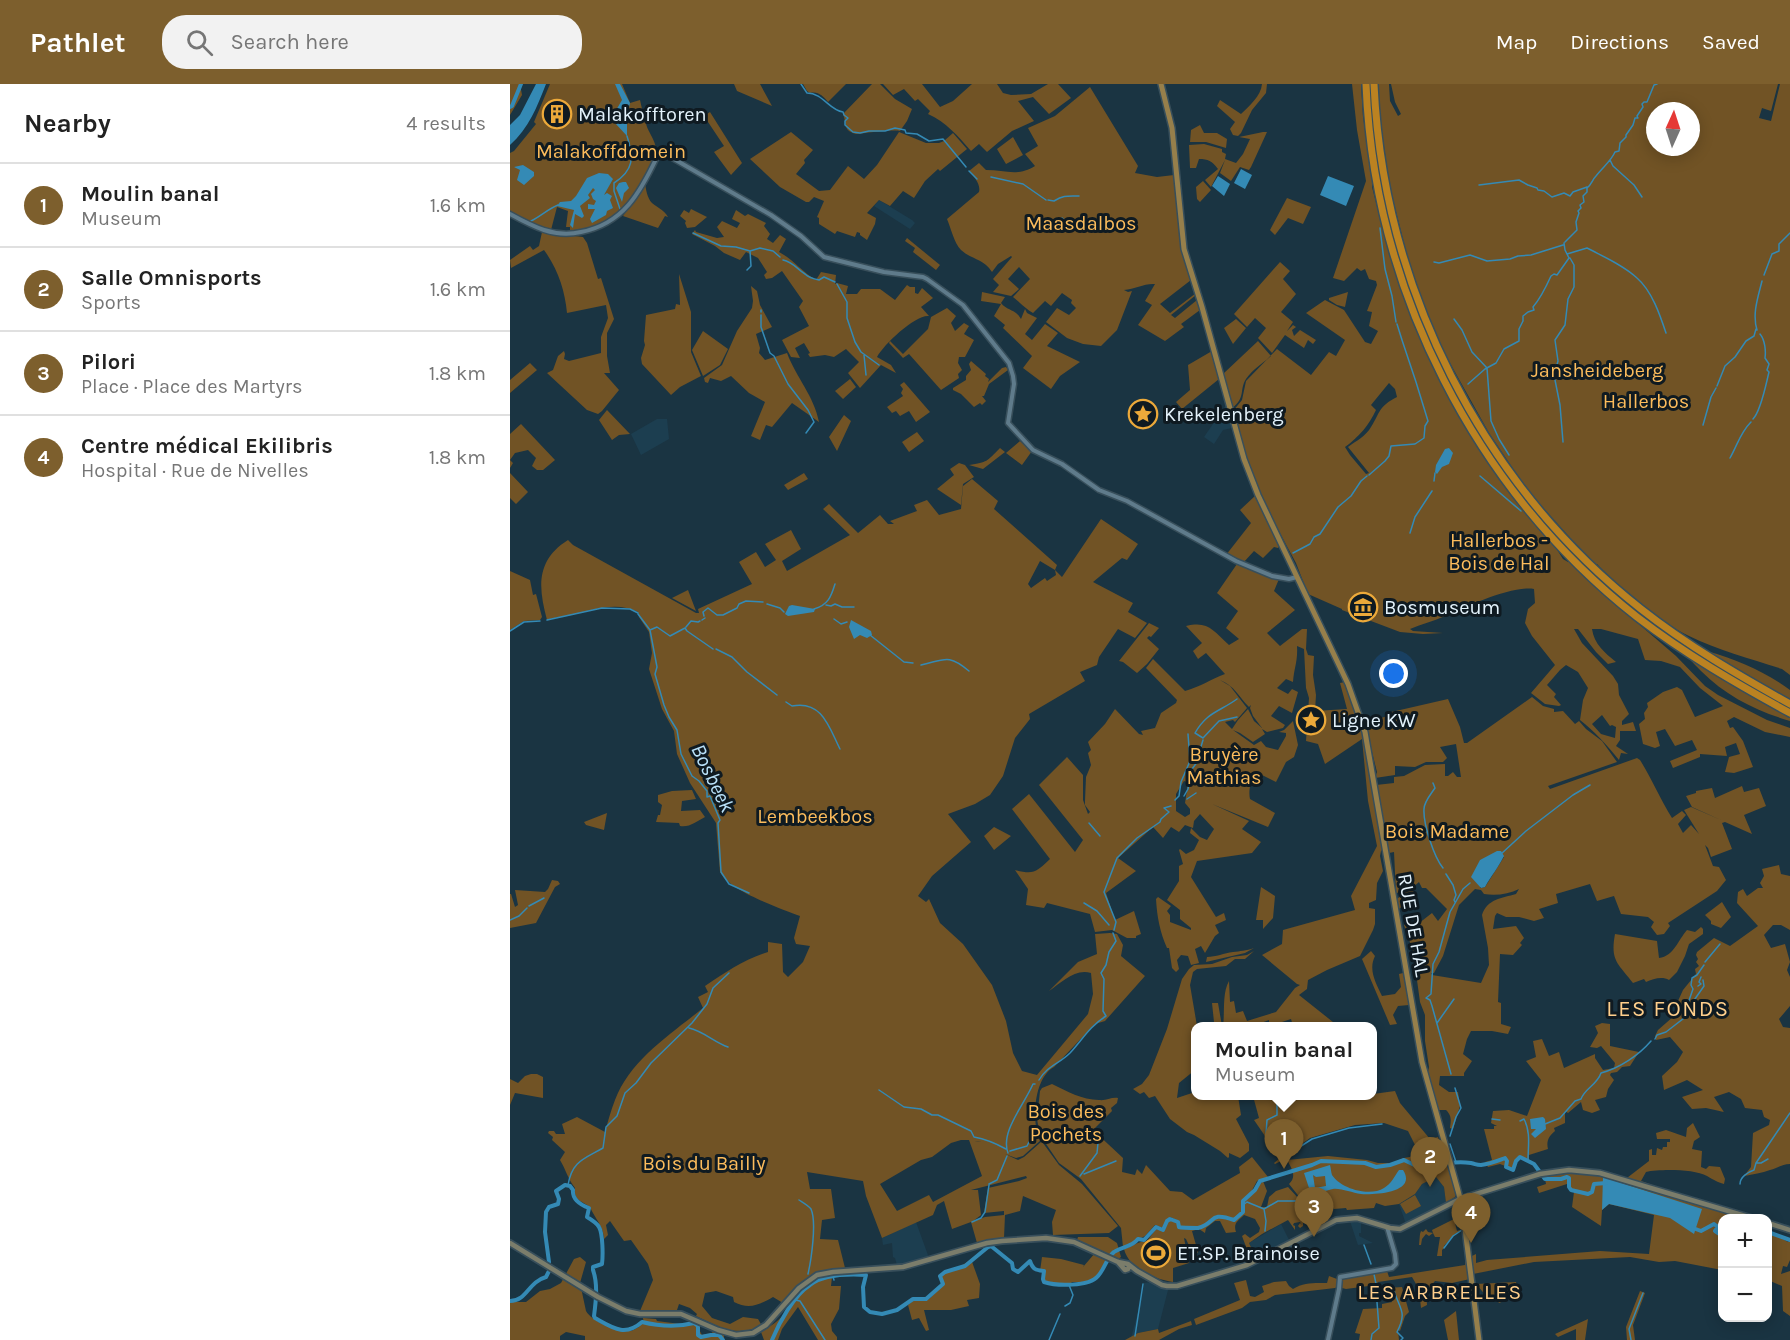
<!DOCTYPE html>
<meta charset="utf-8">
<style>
body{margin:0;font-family:Karla,sans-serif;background:#f2f2f2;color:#222}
.controls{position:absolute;right:18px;bottom:18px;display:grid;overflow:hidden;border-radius:12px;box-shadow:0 3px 15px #0003}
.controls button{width:54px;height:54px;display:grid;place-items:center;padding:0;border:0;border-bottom:2px solid #e0e0e0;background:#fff;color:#222;font:30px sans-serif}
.compass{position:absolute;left:1136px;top:18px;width:54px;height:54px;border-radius:50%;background:#fff;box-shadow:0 3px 15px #0003;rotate:3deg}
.you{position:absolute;left:884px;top:590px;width:21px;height:21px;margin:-15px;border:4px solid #fff;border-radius:50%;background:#1a73e8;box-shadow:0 0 0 9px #1a73e833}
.badge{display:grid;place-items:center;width:39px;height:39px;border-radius:50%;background:#7d5f2d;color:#fff;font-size:20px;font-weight:700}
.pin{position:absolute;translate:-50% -50px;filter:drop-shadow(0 2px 3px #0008)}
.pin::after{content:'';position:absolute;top:32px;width:21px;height:18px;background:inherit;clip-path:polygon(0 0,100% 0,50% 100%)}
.popup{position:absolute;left:681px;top:938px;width:186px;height:78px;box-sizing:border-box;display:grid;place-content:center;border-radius:12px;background:#fff;filter:drop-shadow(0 2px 4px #0005);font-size:20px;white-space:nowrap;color:#767676}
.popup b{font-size:22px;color:#222}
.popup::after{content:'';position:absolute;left:50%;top:100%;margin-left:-12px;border:12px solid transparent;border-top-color:#fff}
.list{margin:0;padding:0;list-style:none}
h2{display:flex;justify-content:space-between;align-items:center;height:78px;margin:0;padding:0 24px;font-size:26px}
h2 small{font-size:20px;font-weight:400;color:#767676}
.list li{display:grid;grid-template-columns:39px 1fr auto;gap:18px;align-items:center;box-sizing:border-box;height:84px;padding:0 24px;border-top:2px solid #e0e0e0}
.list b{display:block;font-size:22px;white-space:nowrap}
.list p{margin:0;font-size:20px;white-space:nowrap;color:#767676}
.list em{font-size:20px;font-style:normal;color:#767676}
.icon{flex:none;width:33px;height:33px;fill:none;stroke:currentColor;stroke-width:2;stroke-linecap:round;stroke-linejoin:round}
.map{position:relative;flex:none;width:1280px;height:1256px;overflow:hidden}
header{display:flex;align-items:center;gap:36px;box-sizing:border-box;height:84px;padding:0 30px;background:#7d5f2d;color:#fff}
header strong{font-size:28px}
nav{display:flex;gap:33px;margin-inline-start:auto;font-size:21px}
.search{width:420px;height:54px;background:#f2f2f2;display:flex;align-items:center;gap:15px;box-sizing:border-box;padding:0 21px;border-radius:24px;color:#767676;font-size:22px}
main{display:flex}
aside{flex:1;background:#fff}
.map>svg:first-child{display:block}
.built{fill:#1c3e50}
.green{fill:#715325;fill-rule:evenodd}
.water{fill:#348ab5;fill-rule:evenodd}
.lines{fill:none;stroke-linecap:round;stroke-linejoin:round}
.stream{stroke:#348ab5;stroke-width:1.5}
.river{stroke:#348ab5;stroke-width:4}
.tertiary-casing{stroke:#384f5b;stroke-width:7}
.secondary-casing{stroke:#384f5b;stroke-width:8}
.primary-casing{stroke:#384f5b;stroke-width:8}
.motorway-casing{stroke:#384f5b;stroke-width:10}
.tertiary{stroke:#5f7b8b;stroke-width:4}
.secondary{stroke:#7b7d6b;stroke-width:4.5}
.primary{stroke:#967f4b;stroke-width:5}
.motorway{stroke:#bb8221;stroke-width:7}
.labels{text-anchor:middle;stroke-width:6;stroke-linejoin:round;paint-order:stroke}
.poi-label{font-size:20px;fill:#e3f2fb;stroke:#0f1a21;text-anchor:start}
.park-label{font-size:20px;fill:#fcbc5c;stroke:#0f1a21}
.street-label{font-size:20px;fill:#e3f2fb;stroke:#0f1a21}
.water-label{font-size:21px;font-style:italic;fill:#b9e1f9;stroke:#0f1a21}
.neighbourhood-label{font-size:21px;letter-spacing:1.5px;fill:#ffcf8c;stroke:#0f1a21}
.quarter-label{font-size:22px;letter-spacing:1.5px;fill:#ffcf8c;stroke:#0f1a21}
</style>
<header>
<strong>Pathlet</strong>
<div class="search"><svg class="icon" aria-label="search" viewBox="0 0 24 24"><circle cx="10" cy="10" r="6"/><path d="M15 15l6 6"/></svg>Search here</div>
<nav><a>Map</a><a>Directions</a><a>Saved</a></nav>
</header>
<main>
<aside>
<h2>Nearby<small>4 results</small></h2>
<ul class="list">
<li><span class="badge">1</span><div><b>Moulin banal</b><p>Museum</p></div><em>1.6 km</em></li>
<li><span class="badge">2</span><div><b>Salle Omnisports</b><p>Sports</p></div><em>1.6 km</em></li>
<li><span class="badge">3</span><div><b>Pilori</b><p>Place · Place des Martyrs</p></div><em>1.8 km</em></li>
<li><span class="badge">4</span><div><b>Centre médical Ekilibris</b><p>Hospital · Rue de Nivelles</p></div><em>1.8 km</em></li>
</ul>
</aside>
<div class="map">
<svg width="1280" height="1256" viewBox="0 0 1280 1256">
<rect width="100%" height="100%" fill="#1a3442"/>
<!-- built -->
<path class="built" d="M369 116 402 136 405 139 400 145 364 122Z
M716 321 722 344 713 346 704 360 694 353Z
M147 335H157L159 355 131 371 121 350Z
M926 1093 934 1103 936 1119 896 1140 889 1120 905 1110 912 1100Z
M840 1137H851V1149H849V1152L863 1159 848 1161Z
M406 1138 419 1174 387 1181 385 1174 383 1173 382 1159 373 1161 372 1154Z
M771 1140 779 1156 757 1168 755 1165 745 1170 739 1159Z
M641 1198 658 1206 648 1245 628 1249 621 1254 631 1217 634 1199Z"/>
<!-- green -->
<path class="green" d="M0 0H10L12 11 0 31Z
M40 0H112L120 19 130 16C132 25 134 34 137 43 140 50 145 57 146 64 149 83 111 129 95 139 85 145 71 147 60 148V143H56L58 127 47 123 41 146 18 138 0 128V69L4 67 26 40 24 38Z
M224 0H250L262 22 227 7Z
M293 0H336L318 18C313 12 308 7 300 9L297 7Z
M362 0H370L385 15 402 25 397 37 390 47C384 45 355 49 346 50 332 46 337 39 333 30Z
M373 0H412L430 23 443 17 462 0H487L493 9 501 11 521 10 538 0H548L561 14 539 30 523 13 508 17 524 37 502 47 477 68 469 60 461 67C448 52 436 38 418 30L420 27 408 15 405 17 394 5 383 11Z
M752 0H757L756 9 742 26 731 49 728 52 723 51 720 45 725 38 707 22 710 16 731 30C739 22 751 12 752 0Z
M842 0H851L853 33 862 93V103L878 165 898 225 923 283 943 321 1000 409 1044 461 1053 475 1058 478 1071 466 1018 407 979 349 931 263 912 217 898 175 880 104 870 34 868 0H879L880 17 888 32 891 30 885 18 881 0H1268L1261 27 1252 24 1249 34 1261 37 1270 0H1280V591L1272 585C1241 575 1208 566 1179 552 1148 537 1110 506 1087 480L1074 493 1166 572 1195 602 1208 611 1257 636 1280 644V653L1255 648 1224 633 1217 637 1220 644 1223 643 1233 657 1243 683 1224 689 1215 688 1219 673 1230 670 1226 659 1215 663 1217 672 1190 670V673L1163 684 1160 677 1187 666 1182 656 1165 662 1155 645 1146 648 1150 662 1145 664 1133 660 1129 640 1135 635 1134 629 1138 623 1137 619 1153 608 1167 603 1172 606 1185 633 1213 622 1190 604 1170 583 1151 577 1135 576 1128 555 1091 545H1082C1084 560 1095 569 1106 578L1098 580 1086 568 1068 545H1064L1072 559 1103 592 1108 600 1109 611 1119 630 1112 637V641L1123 638 1126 647H1110V656L1106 662 1118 670 1111 669 1109 676C1097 661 1084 647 1070 636L1073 616 1078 604 1068 588 1056 581 1050 586 1037 601 1046 610 1044 613 1051 621 1049 622 1035 620 1021 609 1045 581 1022 552 1015 539 1018 525 1025 519 1024 505C1003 501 955 523 935 532 924 537 912 540 900 545L903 547 933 549 913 550 890 548 832 526V525L798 510 786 479 766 442 742 392 723 327 732 316 736 297 767 265 801 291 819 268 826 272 835 256 796 229 815 216 834 226 855 258 861 260 868 247 859 242 862 228 857 227 867 201 866 197 859 195 855 185 851 187 847 184 834 197 823 194 856 97 847 46ZM1145 27H1181V63H1145ZM879 299 885 305 887 313C868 323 871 327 861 343 856 352 846 357 838 363L859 389 856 390 840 371 835 363C849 353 859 341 866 326L861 321ZM1092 631 1100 642 1102 641 1106 643 1105 654 1091 650 1082 640Z
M580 3 628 82 625 89 647 93 664 91 672 162 681 196 650 220 660 229 686 209V211L661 231 665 234 687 216 690 226 671 240 674 243 655 257 628 241 642 221 635 217 645 200C635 199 625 205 614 206L618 208 622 207 607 246 591 262 573 260 557 254 536 238 547 224 559 231 566 224 561 219 562 216 552 209 541 222 535 217 523 229C517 226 509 218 503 213L520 195 509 183 498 195 509 205 501 212 483 208 489 201 483 195 502 173 501 172 488 180 482 188C473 174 462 176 451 166 444 159 441 144 437 135L469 108C471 100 464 93 459 87L469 79 476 86C495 86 508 93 525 82L515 70 528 62 518 44 545 32Z
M200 28 232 79 221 91 204 68 214 62 194 32Z
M690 41 694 49H707L717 55 716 64 696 58H680L681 46Z
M281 48 303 66 294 76 295 79 286 90 309 107 320 106 338 82 354 95 367 81 389 48 416 59H429L434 57 443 49 457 65 430 87 428 85 415 97 404 114 393 107 380 122 369 116 357 129 366 134 365 140 357 156 350 151V149L347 148 345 153 327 147 325 150 309 140V134L307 133 314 117 304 113 299 118H296L270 103 240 75Z
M753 48H757L741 83 739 86 730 83 721 97 710 89 715 76 701 103 695 96 708 85C702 77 698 75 689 75L686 84H680L679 61 694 60 712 65V68L716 70 715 75 726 79 733 70 740 55 729 53Z
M503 53 513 71 496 80 487 65Z
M693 97 701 106 690 118 687 115 686 103Z
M135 99C136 105 137 114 142 119 148 124 154 126 158 133L155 132 148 144 113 132Z
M777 114 801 123 793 140 778 134 765 151 760 146Z
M181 125 197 133 185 143 177 144 175 139 176 137 170 132 174 126 179 129Z
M226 126 235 132 238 130 256 139 254 142 260 150 257 155 263 159 270 151 276 155 269 168C284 176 292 188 306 196L311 188 326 191 325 200 327 199 338 202 336 210H347L351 205H370L385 216 397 201 400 203H405V209L408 210 412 204 423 214 411 223 419 232C406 230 374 260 367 273L381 281 386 289 371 281 350 304 338 289 349 278 336 265 324 273 315 271 300 273 298 270 300 269 294 259 285 264 290 274 281 273 272 256 299 242 289 223 293 217 272 187 262 194 256 195 254 191 257 188 248 174 236 168 230 176 214 169 205 162 182 150 185 146 186 148 207 154 214 153 207 143 212 137 227 144 230 139 222 135Z
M32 148 73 153 77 159 88 195 91 194 104 235 97 249V272L100 289H94L109 306 92 327 88 330 77 326 37 289 43 286 48 272 54 267 55 270 54 275 59 277 91 269V253L98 234 96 221 57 229C55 207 48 185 34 166L1 184 0 176 20 162 23 166 29 162Z
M397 154 430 181 426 186 403 168 405 164 395 157Z
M770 178 780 187 773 195 786 210 771 228 783 238 777 247 783 241 786 243 782 246 784 252 790 246 806 256 803 260 798 256 794 264 775 251 762 269 748 254 756 244 745 234 737 243 724 230Z
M169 190 181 228V268L191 292 170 303 161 311 132 280 131 274 135 261 134 257 136 231 165 225 166 220 170 221Z
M241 202 247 207 250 221 262 243 246 250 250 264 249 269 255 276 277 269C286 293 304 312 309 338L282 319 262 343 256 341 250 356 241 352 255 318 239 309 221 292 211 297 200 294 198 299 195 298 194 294 212 281 227 247 242 224 243 217Z
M472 208 495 213 491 219C497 227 506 225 511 235L515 225 517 229 527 234 515 250 522 256 535 240 548 249 537 262 570 278 550 292 541 305 513 284 522 272 493 244 495 241 484 232 491 220 471 217Z
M838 208 835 223 827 221 819 216V214Z
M437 224 446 232 441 239 445 247 454 239 459 242 454 250 464 256 455 273H449L448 279 452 286 448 290 449 294 431 306 399 270 393 274 379 259 380 257 393 270 418 245 421 233Z
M726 235 736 244 723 260 714 244Z
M193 247 218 265 210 281 193 292 182 266Z
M748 257 761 272C753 279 742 286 736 295 729 306 736 314 722 324L713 290Z
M702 267 709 295 672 325 666 318 680 306 678 281Z
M461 277 476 290 475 292 479 295 478 298 492 284 496 283 498 286 479 300 474 312H472L476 317 472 321 470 319 464 323 451 310 443 306V304L456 296V292L461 286 459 280Z
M20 279 27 286 0 309V296Z
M340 295 346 303 333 315 325 307Z
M394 298 420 328 406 338 399 327 390 332 386 327 382 329 377 323 393 312 391 309 393 305 390 301Z
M97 326 120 350 109 351 102 356 89 336Z
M334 331 341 337 327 367 319 353Z
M11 340 45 376 33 386H27L22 382 26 374 18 366 5 369 0 376 3 379 0 384V350Z
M407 348 414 357 399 368 392 358Z
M510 357 522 367 512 381 496 369Z
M490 364 495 368 473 385 459 381C478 378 476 378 490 364Z
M449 379 455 381 464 393 453 400 451 421 427 405 444 391 440 385Z
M0 389 18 408 6 420 0 414Z
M294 389 298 395 278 406 274 401Z
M462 395 488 417 484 425 547 481 545 486 552 493 591 435 628 460 617 476 612 474 583 498 623 519 618 528 637 539 625 554 608 545 589 573 587 581 570 588 575 597 519 630 520 635 505 654 493 692 480 711 465 720 438 730 461 758 422 792 408 812 416 818 419 815 430 839 453 860 482 901 496 937 503 969 512 987 527 991 578 930 583 910 581 889C565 884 551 899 539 907L568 878 587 870 585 850 600 849 607 850 613 861 611 872 635 892 595 937 585 940 544 983C527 992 523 1024 526 1042 526 1046 529 1051 531 1056L513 1072 506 1074 495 1070 508 1076 514 1073 531 1058 533 1059 549 1081 572 1100 608 1142 599 1149 543 1151 542 1138 546 1126 513 1112 510 1127 495 1131 494 1154 467 1159 461 1138 442 1145 434 1117 427 1121 423 1131 372 1154 356 1112 353 1097 297 1088 300 1105H321L325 1134 312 1136 310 1155 328 1156 335 1184C304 1187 292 1195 273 1219L263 1213C249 1221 239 1226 224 1218L223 1213 206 1207 195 1209 192 1222 202 1234 220 1240 233 1233 248 1235 252 1242C225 1253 211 1244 186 1232L187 1230 180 1224 169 1220 167 1226 130 1227 143 1196 138 1180 121 1156 114 1157 100 1137 96 1141 98 1151 94 1155C93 1141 85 1135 80 1123 73 1117 63 1117 65 1104 58 1095 56 1086 50 1076L55 1068 42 1056 43 1053 38 1049 39 1047H44L46 1050H55L52 1040 67 1033 95 1048C98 1037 101 1026 105 1016 120 976 161 950 193 924L188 913 198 908 195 902C216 888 235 875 258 868V858L272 860 273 888 278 893 293 878 300 862 286 860 284 854 290 832C270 824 219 807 210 788L206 739 180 699 167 670 164 647 152 625 139 585 142 569 139 548 129 533 128 528C106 517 83 526 61 531 53 533 45 533 37 536 28 503 26 476 58 456L63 461 186 529H189L188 525 242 500 229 478 246 468 255 483 266 476 255 460 281 446 291 465 272 477 277 487 340 451 313 425 319 420 348 449 370 431 378 440H384L380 437 407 427 404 421 417 416 429 431 451 425 453 402ZM530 477 545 486 546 491 537 497 535 494 521 504 518 500ZM451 1056H459L471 1058 459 1056 472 1092 423 1118 419 1111 387 1127 370 1100 411 1076 422 1073 441 1059ZM516 1092 517 1094 509 1097 478 1104 474 1129 494 1127V1131L475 1133 462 1138 471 1131 468 1106H461Z
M745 412 770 461 768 464 764 463 753 474 744 467 733 479 716 471 741 439 730 426Z
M727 480 753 491 769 495 764 507 785 526 757 549 770 562 792 545H797L796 565 798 571 804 572 803 591 806 611 805 627 837 625 830 599 835 598 850 645H852L875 763 871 767 870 772 873 787 867 799 866 816 859 819V824L865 825V840L863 846 850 872 817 886 798 896 797 905 789 911 828 942H783L781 935 772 938H759V936L743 942H713C715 928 712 909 719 897L720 918 724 917 726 929 733 927 737 937 766 928 785 904 790 901 787 900 752 871 772 860 773 846 845 826 841 812 867 762 858 717 852 655 815 680 808 660 796 657 799 614 796 604 794 565 787 562C788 577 784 584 783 598L776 595 767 604 778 610 782 605 788 608 782 629 769 622 761 632 775 641 773 644 757 648 752 645 755 650 743 658 730 649 723 646 744 661 751 657 756 663 768 666 776 652V649L769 648 774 646 783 637 788 661 784 673 776 678 766 698 748 689C741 694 738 706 740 715L765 729 758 743 702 720 737 736 739 737 732 745 751 758 742 769 687 777 681 793 706 833 714 829 716 836 705 841 709 849 705 852 695 869 691 862 685 865 689 879 681 881 678 872 671 871 667 876 669 885 666 888 662 884 659 864H657C650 848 647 833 646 815L648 813 661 822 657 827 660 831V838L681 846V844L670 835V826L657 816 669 797V782L673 780 669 766 670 765 676 770 684 766 689 756 680 749 681 744 690 753 697 756 704 745 690 730 684 737 683 744 675 741 669 748 661 743 653 754 643 743 608 774 626 787 596 809 605 836 624 827 631 850 626 852V854H617L602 846 585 848 580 830 537 819 534 824 516 821 518 805 505 786C524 791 526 788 540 775L502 725 519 710 565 768 573 756 529 701 557 673 573 691V716L578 730 580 728 575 721V717L576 693 581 681 578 669 581 666 578 658 595 640 605 625 629 650 633 651 631 647 645 644 651 629 666 619 667 616 636 584 643 575 675 607C690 603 701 595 715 590L696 569 688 575 683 567 692 559 676 542C699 537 702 546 719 561L729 555 716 544 728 527 707 509ZM710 596C725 602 728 612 739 623L741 621 740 624 743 632 752 644 744 637 738 625 728 636 722 645 715 638 723 636 725 638 737 624 720 602ZM674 697 677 698V706L675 719 680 725V730L675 733 666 727V710Z
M0 487 20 496 23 511 26 510 32 533 30 536 14 537 0 546Z
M178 506 186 527 162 514Z
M639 539 649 544 641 553 639 552 637 554 649 565 637 580 627 589 613 578 609 577Z
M1197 567C1228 576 1254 587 1280 606V616Z
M1179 574 1280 633V637C1246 627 1216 612 1191 587 1187 583 1182 578 1179 574Z
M1022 613 1033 622 1044 625V628L1053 627 1065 640 1069 637 1076 645 1092 657 1107 678 1038 702 1040 705 1127 674 1130 676C1142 695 1150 715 1162 734L1172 727 1176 731 1168 740 1173 749 1181 741 1189 750 1174 726 1181 723 1211 736 1182 723 1176 712 1186 709V707L1202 704 1205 714 1232 702 1234 708 1249 704 1256 722 1234 731 1242 750 1215 738 1212 739 1222 765 1201 773 1198 764 1195 761 1203 782 1209 783 1216 796 1207 807 1158 839 1160 842 1154 850 1147 851 1141 843 1144 838 1138 833 1111 830 1104 812 1087 817 1080 800 1046 810 1048 819 1029 825 1034 834 1024 837 1009 833H996L987 829 985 832 983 845 1006 842 1014 854 1010 859 1012 861 1003 871 990 870 988 918 991 919V940L1001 943 998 950 982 947H961L957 955 953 970 962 977 954 989V992H930L929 1001 939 1008H948L950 1022 943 1045 940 1044C941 1036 942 1032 936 1026H928L916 989 918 988 919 983 915 957V931L910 918 903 867 894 841 895 840 898 843H904L922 829 928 837 937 825 916 804H912L909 798 901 805 906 810 889 825 887 815 901 803 898 800 886 810 884 768 879 769 866 701 884 699V693L894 692 915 681 935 680V692H938L943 688 947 693H951L946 660 930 663 937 674 933 678H916L905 683 885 682V691L865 694 867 688 857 648V639L877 632V629L938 615 950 643 954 659H957ZM994 773 975 803 970 804V776ZM965 805 971 806 974 810C986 812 999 810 1009 805L1006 810C992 814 977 815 972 831L978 864 979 881 971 899 922 891 921 889H924L933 872 949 821Z
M182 706 186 715 172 717 171 727 190 726 195 733C187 737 179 744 170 742L169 739 146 738 148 731H150L152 721 148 718V711L162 707Z
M97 729 94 746 76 741 74 738Z
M484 743 501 752 484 766 474 752Z
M1269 781 1271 790 1280 792V846L1271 841H1263L1254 851 1261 864 1275 860 1280 878 1277 886 1280 893V922L1269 935 1273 943 1280 944V1080C1272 1080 1268 1084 1260 1086 1252 1089 1243 1090 1234 1092L1241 1083 1243 1049 1259 1041 1260 1036 1254 1033 1252 1026 1235 1024 1231 1015 1219 1008 1204 1013 1214 1028 1196 1024 1182 1025 1172 1013 1193 1006 1177 996 1154 1006 1152 992 1167 978 1173 968 1160 953 1146 956 1145 952 1148 946 1172 925 1168 917 1173 906 1186 890 1185 885 1189 882 1186 878 1188 875 1186 871 1187 868 1204 854 1220 862 1248 842 1227 819 1228 808 1233 805 1237 812 1248 804H1253L1250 799 1254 792 1252 785Z
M42 796 48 797 50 800 45 803 26 839 0 844V810H1L5 823 8 821 5 806 35 808 38 805Z
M751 803 765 812 763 834 753 845V836H746Z
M1212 818 1221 833 1211 844 1201 840V837L1195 831Z
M1191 843 1193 845V850L1179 860 1175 872 1167 888 1159 896C1152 892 1143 895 1136 898L1134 895 1123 899C1108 879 1100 877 1105 850L1147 857 1149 874C1164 872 1168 856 1177 846L1185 848Z
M744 864 735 869 696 878 697 873C706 873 714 869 723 868 730 867 736 867 744 864Z
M744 867 735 875H725L716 882 687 885 683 888 680 901 687 942 685 986 669 999 667 1014 685 1008 686 1012H728L731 1031 726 1035 739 1060V1067L730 1074 719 1069V1073L718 1074 710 1067 684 1051 677 1048 660 1035 645 1012 639 1014 634 1008 630 1010 623 1005 632 1000 639 991 657 945 672 895 679 885 684 881 702 880 722 873 737 871Z
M861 867 865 872C858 886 866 899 872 912L885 910 891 903 889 890 893 889 899 921 888 922 883 931 887 940 880 941 852 875Z
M702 919H708L712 942H702L704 938Z
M1092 939 1100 940V962L1129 968 1120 982 1112 983 1107 988 1101 989 1100 991 1104 996 1098 1005 1096 1013 1085 1016 1090 1026 1082 1029 1073 1026 1071 1018 1058 1029 1055 1027V1039L1044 1044 1045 1047C1039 1052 1036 1057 1038 1065L1019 1071V1076L1009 1073 1004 1080 1003 1085 990 1080 978 1083 975 1078 982 1076 974 1045H984V1042H987L981 1039 983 1027 999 1026 1017 1032 1031 996 1016 977 1026 973 1023 957 1032 955 1039 972 1049 968 1054 984 1085 970V974L1093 986 1104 984 1105 979 1091 962 1087 964 1080 963 1088 949 1085 942Z
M21 990H27L33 993V1014L5 1009 0 1021V995L8 999 15 992Z
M542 1000C557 1007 572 1016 589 1016 596 1017 601 1013 608 1014L607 1019 601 1024 602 1027 583 1046 613 1074 612 1088 625 1091 627 1085 632 1090 636 1081 660 1107 672 1108 683 1116 730 1089 729 1083 742 1073 758 1093 747 1097 739 1112C746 1108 747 1102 753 1097L757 1107 751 1123H757L759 1113 766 1107 778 1103 789 1115 794 1127 792 1128 793 1131H796L797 1134V1137L793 1138V1142L790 1144 788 1142 790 1139 792 1141 790 1138 784 1139 783 1141 785 1142V1146L778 1136 752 1150 739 1159 746 1174 741 1176 732 1152 735 1150 740 1154 749 1148 750 1144 745 1135 734 1131C728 1137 723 1139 726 1148L716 1149 710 1137H705L696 1144 695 1149 689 1145 682 1147 688 1168 685 1171 681 1166 676 1155 674 1154 679 1179 663 1184V1198C644 1195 619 1185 614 1165 622 1163 628 1157 637 1157L646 1145 654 1147 659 1136 668 1138 669 1144H679L682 1143 670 1142 669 1137 660 1133 656 1137 653 1144 645 1141 635 1152 613 1163 611 1144 571 1095 549 1079 530 1051 527 1035 530 1007 532 1004Z
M885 1007 890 1019 920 1055 928 1053 946 1109 945 1113 936 1119 934 1103 926 1093 912 1100 905 1110 889 1120 875 1122 866 1119 864 1124 837 1126 836 1124 824 1125 818 1121 814 1124 809 1136 803 1139 791 1115 779 1100C787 1092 782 1085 777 1076L818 1072 857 1076 868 1079H882L894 1074 910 1071 898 1047 874 1039 845 1041 800 1054 782 1067 779 1073 765 1080 764 1079 770 1074 744 1036 749 1034 743 1012H862L863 1010Z
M1183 1039 1190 1053 1184 1057 1182 1065 1192 1067 1191 1083 1196 1085 1199 1082 1210 1083 1215 1095 1214 1100C1207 1098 1204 1096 1197 1092 1184 1085 1150 1085 1136 1088L1131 1097 1239 1134H1212V1186L1165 1177 1149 1178 1120 1173 1024 1178 963 1190 960 1164 962 1172 966 1170V1179L977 1176 1090 1167 1139 1170 1144 1131 1099 1120 1092 1126 1091 1142 1062 1123 1064 1108 1057 1100 1029 1109 1027 1103 1036 1100 1034 1090C1061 1086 1086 1090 1113 1097L1139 1077V1066L1142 1065V1071H1146L1147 1064 1152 1066 1153 1063H1157V1058H1160V1055H1147L1146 1049 1156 1046 1176 1053 1177 1044Z
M905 1111 911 1122 896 1130 890 1120Z
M944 1135 947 1147 952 1145 953 1146 945 1150 934 1162 935 1163 932 1166V1172H927L930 1153H925L923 1149 919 1152 916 1150 912 1155 911 1161H909L910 1150 911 1147 913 1148 916 1145 918 1148 923 1149 922 1146Z
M1258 1147 1278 1158 1280 1157V1176L1277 1183 1273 1182 1271 1190 1280 1187V1232L1273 1227 1272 1202 1258 1196Z
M568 1153H598L607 1159 611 1173 608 1175 567 1156Z
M585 1169 597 1175C587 1194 585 1199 562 1198L559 1201H541L534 1198 533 1195 534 1188 530 1187 532 1173 551 1175 574 1181 573 1183Z
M70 1173 76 1178 70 1199 76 1227C82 1238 108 1248 120 1247 123 1247 126 1244 129 1243L131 1237 132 1240H134L133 1234 146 1235 147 1237 170 1240 181 1238 187 1242 192 1251 202 1249 204 1246 214 1251V1256H75V1252L56 1248 50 1252V1256H0V1218H16L30 1207 40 1205 51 1199 64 1175Z
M955 1174H957L960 1195 942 1199 925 1197 916 1208 917 1221 911 1224 909 1205 902 1193 868 1198 866 1201 836 1205 832 1204 831 1196 833 1193 877 1187 879 1193 955 1181Z
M461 1175 470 1200 469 1214 457 1216 459 1222 441 1226H414L419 1246 416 1247 409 1234 402 1236 398 1221 404 1216 414 1217 419 1215 434 1200 428 1192C439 1185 451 1184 461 1175Z
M330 1190V1192L322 1193 321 1202H331L329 1225 321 1240 322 1247 327 1253V1256H308L288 1223 272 1245 268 1256H254L251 1248C259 1243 269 1237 274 1230 295 1204 291 1193 330 1190Z
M819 1192 827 1195V1203L825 1204 765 1211 756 1216 740 1218 732 1224 686 1241 684 1235 730 1216 724 1199 736 1196 740 1212 745 1213 754 1208 752 1202 764 1198 776 1197 779 1202 783 1205C794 1198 805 1199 817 1199Z
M1006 1198 1009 1211 989 1219 985 1212 978 1214 966 1200Z
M892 1203 899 1228 895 1232 890 1247 888 1246 889 1256H849L850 1250 845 1249 853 1225 872 1224V1220L882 1218 878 1204Z
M1130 1207 1135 1209 1123 1241 1125 1256H1117L1116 1243Z
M946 1227 949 1256H938L934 1236Z
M1078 1235 1075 1256H1066V1245L1048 1253 1045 1250Z
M681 1237 682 1241 669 1245 649 1256H615L628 1249 648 1245 649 1249Z"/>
<!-- water -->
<path class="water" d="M26 0H36C27 23 19 44 0 61V41L10 31Z
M105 0H110L120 19 117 32V52L105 39V28L112 16Z
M13 81 24 88V92L14 101 7 96 10 86 4 83Z
M731 85 742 91 735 105 724 99Z
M89 89 98 90 103 95 94 111 97 109 102 112 100 116 103 124 97 127 96 131 82 139 80 135 85 125H78V120L84 121 86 117 83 115 81 110 85 106 83 104 78 111 80 114 70 122 74 132 72 134 65 130 63 144 60 141 64 126 47 122 50 118 61 117 66 112 77 94Z
M708 92 720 100 714 112 702 102Z
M818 92 844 102 836 122 810 111Z
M113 98H116L119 104 114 109 112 118 106 104 109 99Z
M939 364 943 369 939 380 932 383 927 390 925 388 926 381 935 365Z
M282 521 305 525 304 528 278 532 275 530 279 522Z
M341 536 361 547 362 551 357 554 350 551 344 555 339 543Z
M987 767H991L994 772C988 784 981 792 975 803L971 804 961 793 970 776Z
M1033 1033 1035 1035 1036 1045 1025 1054 1021 1050 1026 1045H1021L1020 1035Z
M820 1081C821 1085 821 1088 822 1091 831 1105 860 1113 874 1104 881 1100 884 1093 889 1086H893C908 1109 863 1111 851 1110 842 1109 831 1104 823 1105 817 1106 809 1110 801 1110L794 1089ZM803 1091 806 1093 815 1092 816 1102 805 1104Z
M1093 1093 1192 1125 1184 1150 1160 1134 1099 1120 1092 1126Z"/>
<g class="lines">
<!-- stream -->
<path class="stream" d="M291 0 297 9C313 9 319 26 333 28L334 31 338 34 335 37V41L343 48 350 49 359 47H375L385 44 395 46 396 49 407 50 419 57 433 55 456 83
M1100 76 1103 82 1124 101 1132 113
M459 87 467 95
M481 93 513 100 536 116
M969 101 1009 96 1018 101 1027 104 1028 106 1034 107 1042 113 1054 109 1060 112 1063 108 1077 103
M538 116 544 117C554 111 557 112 569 112
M110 125 104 107V99C124 86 124 74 117 52
M552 134 565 145
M21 137C31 132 38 125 48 121
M870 144 875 185 882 212 886 238
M183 149 211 162 226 163 240 167 250 164 263 167 270 173
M1055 158 1067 146 1066 138 1069 129 1068 127 1071 124 1070 121 1074 118 1073 112 1077 108V104C1082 100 1082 96 1086 92 1093 83 1101 77 1105 68L1109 67 1110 59 1116 53V51L1123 41 1125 34H1128L1127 32 1133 23 1132 20 1134 18H1137L1144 1 1147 0
M1057 170 1077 164C1094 173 1113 181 1127 194 1142 207 1150 231 1156 249
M273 176C283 178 287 185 295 190 298 193 304 195 309 196L314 193 325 198
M924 178 929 179 960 171 977 177 1000 175 1008 172 1021 171 1053 161
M237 186 241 182 240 167
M1254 191 1262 170 1269 167V160L1280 149
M327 200 337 218V234L345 258 351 268 369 281
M251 228V226
M251 231V243L260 269 264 272 278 300 298 326 304 338 296 349
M944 235 952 246 962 268 977 284 981 337 989 355 999 371
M887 240 892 256
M1247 246C1242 230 1248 213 1252 197
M892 256 906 298
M354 271 356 291
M958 300 975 285 986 279 994 265 1009 257V245L1013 237V232L1018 228 1024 226 1023 223C1030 215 1036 203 1041 192L1044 190 1047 191 1059 174 1055 166 1054 159
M1207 302 1215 282 1225 273 1236 257 1244 252 1246 245
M1243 335C1251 327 1256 300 1259 288L1257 286 1259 280 1255 274C1256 267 1255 256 1250 250
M1193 341 1201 313 1206 304
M1053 358 1050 321 1044 291 1048 277 1045 256 1055 241 1058 215 1064 203V181L1060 174
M1220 374C1228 360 1230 349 1241 338
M859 391 875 377 879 372 881 362 905 360 914 354 915 342 918 337 906 298
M970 392 1011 427
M924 397 925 389
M900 449 905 433 922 407
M783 469 800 460 804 453 810 450 828 423 841 412 851 397 857 392
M257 520 270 524 274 528
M316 521 321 522 325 520 332 523H344
M304 525C318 521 321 513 325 500
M128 530 140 546 147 543 160 552 175 544 177 547 203 565
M194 532 193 528 198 524 207 531H213L227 524 229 520 236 517 253 518
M324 535 331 540 337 538
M37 536 92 524 120 525 128 529
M192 536 195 534
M176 543 181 537 188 538 190 537
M140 546 147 583 145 590 154 621 159 633 167 646 171 670 182 692 189 697 197 707V713L200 712 210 736 208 739 211 788 219 800 239 809
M0 547 14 538 30 537
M360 551 394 578 403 579
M206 565 222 573 237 588 267 611
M411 581C434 576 438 569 459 587
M276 618 282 622C312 616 319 643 330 665
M727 633 709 637 693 654 685 649C697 628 709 628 727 615
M923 699 925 704C921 710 914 718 914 725 913 740 924 773 933 784
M674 712 678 705 682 685 691 673 690 666 693 656
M677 715 686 709
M665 716 669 712 671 698 680 677 678 650
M579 739 590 752
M991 770 1016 747 1063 711 1080 701
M936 790 943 801 946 811 944 816 945 818
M574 819 587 827 599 841
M19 822 34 814
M0 836 9 832 17 824
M604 846 606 838 594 808 607 774 627 754 650 738 651 735 659 728 654 724 661 722
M1195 878 1210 860
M1188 902 1191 900 1189 898 1191 893
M1178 931 1180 922 1194 902 1193 896
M927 939 944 915
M179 944C193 947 204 958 218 963
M1145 955 1147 951 1156 948 1178 931 1176 925 1183 905 1181 901 1182 894 1187 891 1194 881
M941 990 922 922 920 916 916 914 921 910 923 880 929 868 940 828 953 805 960 799
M529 996C537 982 549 980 560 969 572 956 580 942 596 932L593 927 594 895 591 889 596 881 599 868 606 857 603 849
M369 1006 394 1023 411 1025 422 1031H428L461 1047 464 1053C475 1055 487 1060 496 1065
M767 1012V1031L757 1036 756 1050 771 1075 802 1055 839 1044 872 1040
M982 1035 990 1036
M1010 1037 1014 1035C1021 1048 1018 1063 1018 1077
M1035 1040 1050 1034 1065 1017 1071 1015C1075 1004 1087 1001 1091 989 1110 984 1129 971 1141 957
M940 1052 946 1033 951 1024 945 1004
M940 1060 946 1078
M500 1067 517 1062 519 1058
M498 1069C490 1048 514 1021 523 1000H525
M1246 1079H1251L1258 1075
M1003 1086H1004
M574 1090 606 1077
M570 1092 587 1069 588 1059
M479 1100 487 1096 497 1072
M1230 1100C1230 1093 1238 1088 1244 1086L1246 1079 1280 1029
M58 1101C62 1077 74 1075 93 1064L96 1043 107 1032 115 1009 126 999 141 979 182 939 197 920 203 904 219 889
M289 1116C292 1118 299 1122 301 1125 307 1138 301 1177 298 1190
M733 1121 737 1118 754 1125 768 1117H786
M754 1125 756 1137 755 1147
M462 1138 471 1134 475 1128 479 1101
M854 1161 861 1180
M934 1164 943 1152 952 1146
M864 1190 866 1200
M323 1193 324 1196
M883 1204C889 1225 898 1227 887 1248L893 1254 891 1256
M285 1216 290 1217 315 1256
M555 1222 560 1219 563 1211 559 1201
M625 1252 633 1200
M539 1256 550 1230
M861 1256 862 1250 869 1244 866 1205
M1121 1256 1119 1245 1133 1209"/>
<!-- river -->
<path class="river" d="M0 23 2 22 11 0
M1183 1144 1191 1147 1204 1140 1208 1143 1205 1147 1211 1151 1212 1148
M1258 1148 1280 1156
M39 1178 35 1148 36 1128 39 1123 48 1120 49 1115 46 1107 55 1101 60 1102 63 1106C62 1116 71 1121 79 1124L77 1133C82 1136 87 1139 89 1143 93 1150 93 1172 92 1180L83 1183V1186C88 1200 86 1217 84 1232L85 1234C103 1244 115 1253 132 1238 148 1242 168 1243 184 1239L188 1242V1251L191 1253 201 1251H209L213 1256
M0 1217C17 1217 18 1198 36 1193L39 1187
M262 1256C269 1239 284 1211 300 1201 314 1190 339 1190 356 1191L353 1203 354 1223 360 1228 372 1230 387 1226 403 1215H416L433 1200 430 1192 435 1188 455 1182 478 1163 481 1162 502 1179 503 1185 508 1188 520 1177C523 1186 526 1186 534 1187L533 1195 534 1198C546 1202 579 1203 588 1192 594 1186 597 1173 604 1168 612 1162 621 1164 628 1155L634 1156 646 1143 653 1146 657 1137 660 1135 668 1138 669 1143C672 1144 686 1144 688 1144 707 1139 698 1127 724 1136L733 1128V1117L745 1106 750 1097 802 1081 811 1077 855 1079 866 1083 880 1081 894 1076 919 1088C933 1079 945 1077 961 1079 966 1080 966 1081 971 1081 980 1080 987 1077 995 1074L997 1077 996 1083 1003 1086 1006 1077 1010 1073 1024 1080 1035 1095H1051L1057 1093 1059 1094V1103L1061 1106 1078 1110 1082 1108 1084 1100 1096 1099"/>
<!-- tertiary casing -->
<g class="tertiary-casing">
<path id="tertiary" d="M0 130C11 136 22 142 34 146 46 150 58 151 71 148 113 140 130 109 147 73L151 70 157 71 261 131 291 152 314 173 374 188 413 193 417 195 453 221 499 279 503 292 504 300 498 339 523 366 552 380 589 406 617 417 726 477 762 492 779 495 787 493
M818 1256 829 1205 830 1193 882 1184 886 1180 885 1170 877 1143"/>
</g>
<!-- secondary casing -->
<g class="secondary-casing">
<path id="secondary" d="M1258 1139 1280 1146
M0 1159 88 1213 116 1227 130 1230H171L208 1246 226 1251 243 1249 256 1241 289 1204 307 1191 323 1188 393 1183 477 1159 492 1157 536 1154 564 1158 608 1178 618 1180 627 1187 652 1201 657 1202H667L737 1181 826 1136 847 1134 880 1144 890 1145 950 1115 1030 1090 1059 1086 1090 1089 1242 1134
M608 1178 615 1186 618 1185 619 1182"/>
</g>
<!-- primary casing -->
<g class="primary-casing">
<path id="primary" d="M651 0 662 44 674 165 692 223 734 375 748 411 838 600 855 648 912 978 952 1121 969 1256"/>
</g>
<!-- motorway casing -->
<g class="motorway-casing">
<path id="motorway" d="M856 0C864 206 965 405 1127 533 1175 570 1227 600 1280 629
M864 0C873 203 971 399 1131 525 1178 562 1228 591 1280 620"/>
</g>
<!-- tertiary -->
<use href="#tertiary" class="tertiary"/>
<!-- secondary -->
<use href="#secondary" class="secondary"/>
<!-- primary -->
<use href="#primary" class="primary"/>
<!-- motorway -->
<use href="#motorway" class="motorway"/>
</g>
<!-- icons -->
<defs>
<g id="building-ring" transform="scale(1.5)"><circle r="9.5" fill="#0f1a21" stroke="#eca93a" stroke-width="1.5"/><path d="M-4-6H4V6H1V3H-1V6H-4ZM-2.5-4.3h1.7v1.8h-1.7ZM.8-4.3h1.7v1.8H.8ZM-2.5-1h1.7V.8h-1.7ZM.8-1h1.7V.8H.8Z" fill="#eca93a"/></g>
<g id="sight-ring" transform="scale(1.5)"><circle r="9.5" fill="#0f1a21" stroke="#eca93a" stroke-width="1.5"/><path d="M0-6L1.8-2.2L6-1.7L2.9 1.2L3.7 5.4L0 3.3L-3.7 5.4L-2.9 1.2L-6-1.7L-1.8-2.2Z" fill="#eca93a"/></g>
<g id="museum-ring" transform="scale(1.5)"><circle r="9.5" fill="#0f1a21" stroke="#eca93a" stroke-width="1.5"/><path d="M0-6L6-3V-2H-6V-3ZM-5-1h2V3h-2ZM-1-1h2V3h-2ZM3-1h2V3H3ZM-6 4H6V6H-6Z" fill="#eca93a"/></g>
<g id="stadium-ring" transform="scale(1.5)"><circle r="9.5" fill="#0f1a21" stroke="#eca93a" stroke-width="1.5"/><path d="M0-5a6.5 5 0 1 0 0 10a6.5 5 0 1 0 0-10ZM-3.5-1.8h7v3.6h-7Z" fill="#eca93a"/></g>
</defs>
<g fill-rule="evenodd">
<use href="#building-ring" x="47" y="30"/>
<use href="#sight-ring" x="633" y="330"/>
<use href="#museum-ring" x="853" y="523"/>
<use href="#sight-ring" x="801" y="636"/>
<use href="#stadium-ring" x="646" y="1169"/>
</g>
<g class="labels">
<!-- poi labels -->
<g class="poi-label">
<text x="68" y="37">Malakofftoren</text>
<text x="654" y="337">Krekelenberg</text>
<text x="874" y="530">Bosmuseum</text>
<text x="822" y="643">Ligne KW</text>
<text x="667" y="1176">ET.SP. Brainoise</text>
</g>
<!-- park labels -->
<g class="park-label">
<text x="101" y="74">Malakoffdomein</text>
<text x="571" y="146">Maasdalbos</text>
<text x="1087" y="293">Jansheideberg</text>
<text x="1136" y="324">Hallerbos</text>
<text x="989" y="463">Hallerbos -<tspan x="989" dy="23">Bois de Hal</tspan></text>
<text x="714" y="677">Bruyère<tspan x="714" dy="23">Mathias</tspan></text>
<text x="305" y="739">Lembeekbos</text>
<text x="937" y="754">Bois Madame</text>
<text x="556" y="1034">Bois des<tspan x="556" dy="23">Pochets</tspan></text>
<text x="194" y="1086">Bois du Bailly</text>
</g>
<!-- street labels -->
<g class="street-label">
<text transform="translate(904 841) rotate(80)" y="7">RUE DE HAL</text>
</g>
<!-- water labels -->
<g class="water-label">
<text transform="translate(203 694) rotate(64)" y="7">Bosbeek</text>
</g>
<!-- neighbourhood labels -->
<g class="neighbourhood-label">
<text x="930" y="1215">LES ARBRELLES</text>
</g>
<!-- quarter labels -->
<g class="quarter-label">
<text x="1158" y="932">LES FONDS</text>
</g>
</g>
</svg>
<div class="controls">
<button>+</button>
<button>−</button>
</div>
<svg class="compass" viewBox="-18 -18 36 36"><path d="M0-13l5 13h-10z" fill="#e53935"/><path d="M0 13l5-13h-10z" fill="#767676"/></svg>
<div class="you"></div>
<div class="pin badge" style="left:774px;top:1085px">1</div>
<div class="popup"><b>Moulin banal</b>Museum</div>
<div class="pin badge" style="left:920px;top:1103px">2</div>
<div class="pin badge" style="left:804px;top:1153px">3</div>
<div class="pin badge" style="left:961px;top:1159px">4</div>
</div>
</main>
